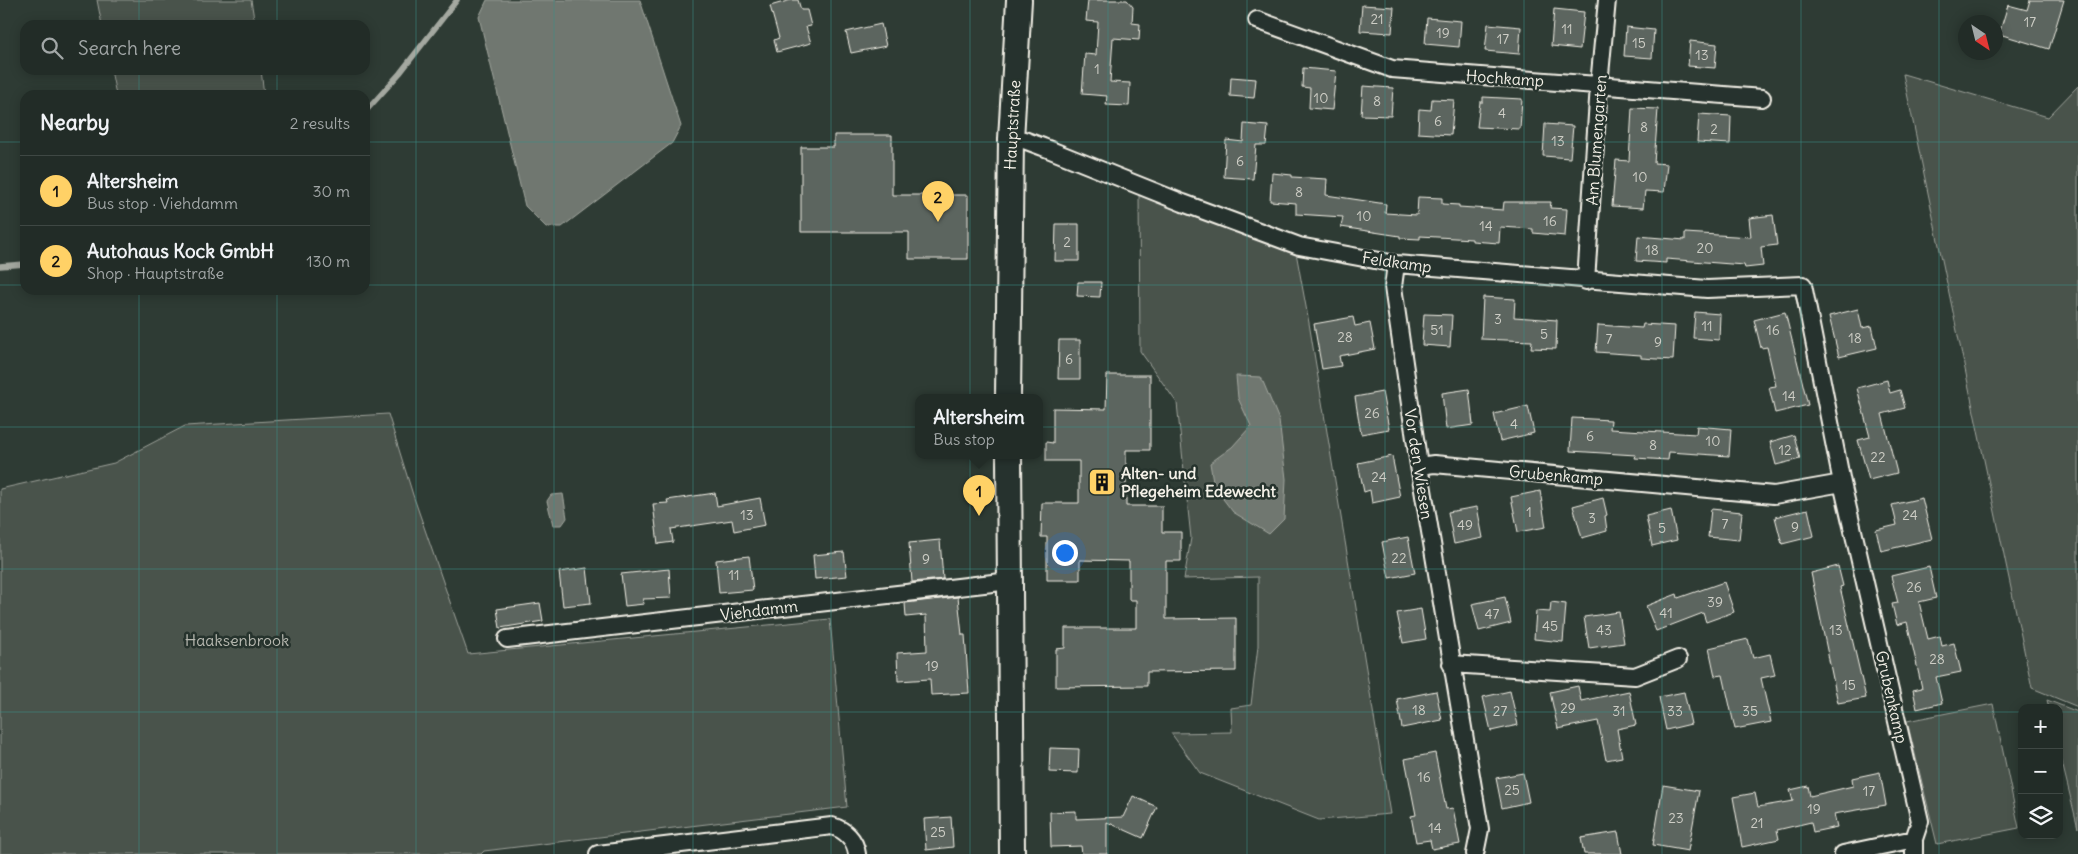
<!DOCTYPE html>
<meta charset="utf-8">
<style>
body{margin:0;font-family:Delius,sans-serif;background:#2a342f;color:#f1f3f6}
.controls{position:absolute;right:15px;bottom:15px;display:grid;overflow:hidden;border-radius:10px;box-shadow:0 2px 12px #0003}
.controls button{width:45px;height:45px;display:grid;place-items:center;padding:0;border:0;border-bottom:1px solid #3f4844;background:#222c27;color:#f1f3f6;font:25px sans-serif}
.compass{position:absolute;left:1958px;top:15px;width:45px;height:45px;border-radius:50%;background:#222c27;box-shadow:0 2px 12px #0003;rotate:145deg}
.you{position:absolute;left:1064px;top:552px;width:18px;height:18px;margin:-12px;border:4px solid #fff;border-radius:50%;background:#1a73e8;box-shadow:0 0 0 8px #1a73e833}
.badge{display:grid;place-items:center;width:32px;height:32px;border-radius:50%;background:#ffd166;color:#111;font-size:16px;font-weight:700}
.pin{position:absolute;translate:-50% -41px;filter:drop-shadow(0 1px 2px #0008)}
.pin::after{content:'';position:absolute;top:26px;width:18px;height:15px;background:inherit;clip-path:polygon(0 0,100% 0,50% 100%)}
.popup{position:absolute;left:915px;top:394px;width:128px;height:65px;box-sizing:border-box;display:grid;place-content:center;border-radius:10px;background:#222c27;filter:drop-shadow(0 1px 4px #0005);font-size:16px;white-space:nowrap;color:#a2a7a7}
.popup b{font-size:19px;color:#f1f3f6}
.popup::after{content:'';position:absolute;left:50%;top:100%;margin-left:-10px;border:10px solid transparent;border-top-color:#222c27}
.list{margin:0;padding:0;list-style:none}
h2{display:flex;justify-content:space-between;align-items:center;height:65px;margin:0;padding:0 20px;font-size:21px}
h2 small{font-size:16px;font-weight:400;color:#a2a7a7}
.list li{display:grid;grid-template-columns:32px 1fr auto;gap:15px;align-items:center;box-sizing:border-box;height:70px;padding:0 20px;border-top:1px solid #3f4844}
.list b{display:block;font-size:19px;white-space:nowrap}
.list p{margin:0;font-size:16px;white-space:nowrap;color:#a2a7a7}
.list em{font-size:16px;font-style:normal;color:#a2a7a7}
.icon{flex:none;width:28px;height:28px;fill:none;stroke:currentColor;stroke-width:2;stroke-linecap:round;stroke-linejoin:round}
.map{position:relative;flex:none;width:2078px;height:854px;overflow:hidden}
.search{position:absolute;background:#222c27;box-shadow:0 2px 12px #0003;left:20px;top:20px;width:350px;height:55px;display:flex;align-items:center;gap:12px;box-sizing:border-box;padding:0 18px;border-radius:15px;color:#a2a7a7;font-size:19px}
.panel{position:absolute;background:#222c27;box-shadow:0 2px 12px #0003;left:20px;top:90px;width:350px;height:205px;border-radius:15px}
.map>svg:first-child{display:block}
.green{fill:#48524c;stroke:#9ea29a}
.water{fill:#6f7770;stroke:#a4a8a0}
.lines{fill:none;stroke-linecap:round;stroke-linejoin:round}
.stream{stroke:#a4a8a0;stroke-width:5.5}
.building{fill:#5c655e;stroke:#f4f1e8}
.minor-casing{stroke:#f4f1e8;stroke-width:20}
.secondary-casing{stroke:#f4f1e8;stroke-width:28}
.minor{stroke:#26332d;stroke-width:16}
.secondary{stroke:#26332d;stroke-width:24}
.grid{fill:none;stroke:#3d8f86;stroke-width:1;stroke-opacity:0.55}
.labels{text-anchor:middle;stroke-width:5;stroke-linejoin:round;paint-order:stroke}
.number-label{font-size:14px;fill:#cecec6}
.street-label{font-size:16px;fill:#f4f1e8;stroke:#26332d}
.poi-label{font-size:16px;font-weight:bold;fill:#f4f1e8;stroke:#26332d;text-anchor:start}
.park-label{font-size:16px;fill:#b8b9b1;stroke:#26332d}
</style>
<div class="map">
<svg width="2078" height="854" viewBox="0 0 2078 854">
<rect width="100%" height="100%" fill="#2e3b34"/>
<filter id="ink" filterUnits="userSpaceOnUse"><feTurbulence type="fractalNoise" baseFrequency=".02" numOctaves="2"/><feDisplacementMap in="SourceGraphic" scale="10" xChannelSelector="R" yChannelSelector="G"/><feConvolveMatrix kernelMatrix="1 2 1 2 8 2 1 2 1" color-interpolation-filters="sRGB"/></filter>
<g filter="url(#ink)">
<!-- green -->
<path class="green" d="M97 0H251L255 25H102Z
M111 70H261L264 95H116Z
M1903 74 2048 117 2078 86V707L2032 688Z
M1139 194 1229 230 1295 247 1309 323 1390 814 1319 820 1200 773 1171 733 1232 732 1231 708 1251 705 1258 646V577L1184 579 1191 538 1177 403 1140 351Z
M388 414 413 495 468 654 830 619 847 807 484 851 481 854H0V489L114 463 185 426Z
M2047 700 2078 712V828L2059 750V708H2049Z
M1993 704 2019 828 1937 844 1907 721Z"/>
<!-- water -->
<path class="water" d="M487 0H640L681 126 672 143 562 227H546L525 206 479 17Z
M1236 376 1261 377 1279 420 1286 479 1284 519 1269 534 1233 512 1214 487 1210 463 1232 447 1251 426 1238 398Z
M563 494 567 518 562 525H553L547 501 551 495Z"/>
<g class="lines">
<!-- stream -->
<path class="stream" d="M365 112 400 73 457 0
M0 266 25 264"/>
</g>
<!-- building -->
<path class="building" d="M791 0H798L801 10H807L811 26 806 27 811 43 777 52 774 40 779 38 770 6Z
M1088 0H1127L1133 7 1132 23 1140 24 1139 40 1113 38 1110 82 1130 83 1129 106 1106 105 1107 96 1082 94 1085 54 1096 55 1098 22 1086 21Z
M2030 0H2064L2049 49 1999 34 2008 5 2027 10Z
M1362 5 1394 7 1392 33 1360 31Z
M1554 9 1584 12 1580 49 1551 46Z
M1427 18 1461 21 1459 47 1425 44Z
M881 24 886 46 851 53 846 32Z
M1488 24 1521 27 1519 54 1485 51Z
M1626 27 1654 30 1652 58 1624 56Z
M1690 41 1717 44 1715 68 1688 66Z
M1303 68 1336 71 1332 110 1309 108 1310 88 1302 87Z
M1231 77 1256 79 1254 98 1230 96Z
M1363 86 1393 88 1391 116 1361 115Z
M1483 97 1522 99 1520 129 1477 127 1480 102H1483Z
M1432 99 1454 100 1451 135 1418 133 1419 109 1431 110Z
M1632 108 1658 109 1654 163 1667 164 1664 192 1645 191 1643 208 1612 206 1616 160 1629 161Z
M1699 114 1731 116 1730 144 1697 142Z
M1244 124 1268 126 1266 145H1256L1253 179 1224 177 1226 140 1243 142Z
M1545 124 1573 126 1570 158 1543 156Z
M834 135H892V195H968V259H909V232H801V147H834Z
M1272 173 1292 175V177L1327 179 1326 195 1386 204 1385 213 1417 215 1418 197 1442 198V204L1459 205V207L1503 210 1504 202H1551L1550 208 1567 209 1565 236 1533 233V229L1500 227 1499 243 1472 241V239L1420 236V239L1400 238V236L1341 227 1343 217 1296 214V203L1270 201Z
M1773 215 1777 245 1761 247 1763 266 1745 268 1744 265 1666 259V263L1636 261 1638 236 1685 240V233L1751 237 1749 218Z
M1056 224H1079V261H1055Z
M1078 282H1101L1100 297 1077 296Z
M1483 297 1515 299 1514 317 1557 320 1556 349 1531 348 1532 341 1481 339Z
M1858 309 1862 328 1872 326 1877 348 1839 357 1829 316Z
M1695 312 1720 314 1719 340 1693 338Z
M1785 312 1808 405 1775 413 1769 387 1776 386 1767 347 1761 348 1754 320Z
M1424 314 1452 315 1450 347 1422 345Z
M1353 317 1355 326 1370 323 1375 349 1339 356 1341 366 1322 369 1314 324Z
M1643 324 1675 326 1673 360 1641 358V355L1596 352 1598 325 1642 328Z
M1059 340H1080V379H1058Z
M1107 375H1150V450H1126V506H1162V532H1181V561H1166V619L1236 618V671L1147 672V686L1056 687V649L1065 648V628H1136V600H1129V561L1080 560V580H1047V537H1041L1042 503H1079V461H1046V442L1053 443V408L1106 409Z
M1887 380 1890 393 1900 390 1905 408 1882 414 1897 473 1869 480 1858 440 1870 437 1857 388Z
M1469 389 1473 425 1446 429 1442 393Z
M1382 392 1389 429 1361 434 1355 397Z
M1528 406 1534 433 1500 441 1494 414Z
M1572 418 1611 420 1610 429 1696 434 1697 426 1731 429 1729 456 1669 452 1668 460 1635 458 1636 455 1570 451Z
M1794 435 1800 459 1776 465 1770 442Z
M1392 456 1400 497 1372 503 1370 490 1364 492 1358 463Z
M1540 491 1546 527 1518 532 1511 497Z
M715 493 717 506 760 498 765 525 734 531 732 520 671 529 673 542 658 544 653 504 668 503 667 500Z
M1603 498 1607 515 1605 516 1607 531 1582 538 1573 506Z
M1922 498 1932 539 1881 551 1876 530 1897 525 1892 505Z
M1477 507 1483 538 1454 544 1448 512Z
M1711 509 1742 512 1739 540 1708 537Z
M1808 509 1814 536 1782 544 1775 517Z
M1671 510 1677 540 1652 546 1646 516Z
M1408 537 1415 573 1389 578 1382 542Z
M940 540 943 579 912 582 909 543Z
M844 552 847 576 815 579 813 555Z
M749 556 753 590 719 593 716 560Z
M1838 566 1843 586 1840 587 1866 698 1838 703 1811 573Z
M1929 567 1936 598 1919 602 1928 639 1940 636 1942 646 1954 643 1961 672 1936 677 1942 703 1917 709 1913 690 1922 688 1907 622 1897 625 1892 604 1898 603 1891 576Z
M587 568 591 603 563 606 559 572Z
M669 569 671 598 643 599 644 604 625 606 621 574Z
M1724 582 1734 612 1706 622 1703 613 1656 631 1646 606 1677 594 1678 598Z
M958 597 962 635H965L969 693 931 695 930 679 898 681 897 653 927 651 926 615 906 617 905 603Z
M1505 597 1511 623 1479 631 1472 604Z
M1551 602 1566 604 1563 642 1534 639 1536 611 1550 612Z
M540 603 543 621 500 628 497 609Z
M1421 609 1426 639 1403 643 1397 613Z
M1619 612 1624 643 1589 648 1584 617Z
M1748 639 1753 658 1770 654 1775 675 1761 678 1771 722 1735 729 1723 675 1715 676 1709 648Z
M1578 686 1581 701 1629 691 1636 725 1617 729 1622 757 1606 760 1598 721 1558 729 1550 692Z
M1436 691 1442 720 1402 728 1397 699Z
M1510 691 1518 725 1491 731 1483 697Z
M1684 692 1691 724 1666 730 1659 697Z
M1050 748 1079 749 1078 773 1049 772Z
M1435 753 1446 809 1453 808 1460 844 1432 849 1430 840 1416 842 1411 816 1416 815 1405 759Z
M1880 772 1886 805 1834 814 1837 827 1813 832 1811 822 1777 830 1779 839 1742 847 1733 797 1755 793 1758 807 1793 801 1790 790 1808 786 1810 796 1853 786 1852 778Z
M1523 773 1529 802 1502 808 1496 778Z
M1663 785 1699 791 1688 851 1653 845Z
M1133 796 1157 807 1143 838 1107 822V854H1082L1081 846 1051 847 1050 812 1076 811V819L1123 817Z
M951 817 953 847 926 850 924 819Z
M1618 832 1622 854H1584L1581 838Z"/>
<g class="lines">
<!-- minor casing -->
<g class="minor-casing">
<path id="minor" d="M1257 20 1392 69 1762 98
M1011 139 1024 140 1043 147 1183 203 1299 246 1396 264 1707 289 1803 285 1842 483 1920 821 1914 839 1843 854
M1396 264 1393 287 1419 466 1480 829 1475 854
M1586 281 1599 85 1607 0
M1419 466 1434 464 1774 495 1842 483
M507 639 1010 581
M1451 664 1635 676 1678 659
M598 854 832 826C845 830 855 839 857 854
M1914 854V839"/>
</g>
<!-- secondary casing -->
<g class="secondary-casing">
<path id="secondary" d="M1008 397 1011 139 1019 0
M1009 455 1012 854"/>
</g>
<!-- minor -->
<use href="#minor" class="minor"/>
<!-- secondary -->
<use href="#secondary" class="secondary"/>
</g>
</g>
<!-- grid -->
<path class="grid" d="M139 0V25M277 0V25M416 0V854M554 0V854M693 0V854M831 0V854M970 0V854M1108 0V854M1247 0V854M1385 0V854M1524 0V854M1662 0V854M1801 0V854M1939 0V854M139 70V95M277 70V95M0 142H25M365 142H2078M0 285H25M365 285H2078M139 290V854M277 290V854M0 427H2078M0 569H2078M0 712H2022M2059 712H2078"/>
<!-- icons -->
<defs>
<g id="building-square" transform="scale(1.4375)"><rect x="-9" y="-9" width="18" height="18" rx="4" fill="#ffd166" stroke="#26332d"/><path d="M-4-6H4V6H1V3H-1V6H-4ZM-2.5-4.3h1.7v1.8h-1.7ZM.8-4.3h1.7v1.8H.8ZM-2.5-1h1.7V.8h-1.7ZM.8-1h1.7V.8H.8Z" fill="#111"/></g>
</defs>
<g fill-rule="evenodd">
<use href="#building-square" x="1102" y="482"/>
</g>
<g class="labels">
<!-- number labels -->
<g class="number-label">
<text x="1377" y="24">21</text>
<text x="2030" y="27">17</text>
<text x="1567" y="34">11</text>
<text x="1443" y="38">19</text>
<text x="1503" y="44">17</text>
<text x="1639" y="48">15</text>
<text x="1702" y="60">13</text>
<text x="1097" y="74">1</text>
<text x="1321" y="103">10</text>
<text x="1377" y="106">8</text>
<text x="1502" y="118">4</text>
<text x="1438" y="126">6</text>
<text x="1644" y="132">8</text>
<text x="1714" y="134">2</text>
<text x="1558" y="146">13</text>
<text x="1240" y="166">6</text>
<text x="1640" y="182">10</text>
<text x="1299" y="197">8</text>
<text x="1364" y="221">10</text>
<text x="1550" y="226">16</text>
<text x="1486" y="231">14</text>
<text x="1067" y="247">2</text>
<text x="1705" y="253">20</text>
<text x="1652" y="255">18</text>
<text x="1498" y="324">3</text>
<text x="1707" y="331">11</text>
<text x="1437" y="335">51</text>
<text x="1773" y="335">16</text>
<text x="1544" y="339">5</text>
<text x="1345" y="342">28</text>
<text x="1855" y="343">18</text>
<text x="1609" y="344">7</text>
<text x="1658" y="347">9</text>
<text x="1069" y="364">6</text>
<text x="1789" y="401">14</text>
<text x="1372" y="418">26</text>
<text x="1514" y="429">4</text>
<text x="1590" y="441">6</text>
<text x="1713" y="446">10</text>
<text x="1653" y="450">8</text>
<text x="1785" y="455">12</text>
<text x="1878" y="462">22</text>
<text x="1379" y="482">24</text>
<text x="1529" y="517">1</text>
<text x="747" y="520">13</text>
<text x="1910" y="520">24</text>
<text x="1592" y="523">3</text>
<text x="1725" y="529">7</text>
<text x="1465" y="530">49</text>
<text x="1795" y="532">9</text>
<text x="1662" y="533">5</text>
<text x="1399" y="563">22</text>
<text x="926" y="564">9</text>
<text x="734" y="580">11</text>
<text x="1914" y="592">26</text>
<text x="1715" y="607">39</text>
<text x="1666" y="618">41</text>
<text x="1492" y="619">47</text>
<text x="1550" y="631">45</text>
<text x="1604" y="635">43</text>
<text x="1836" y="635">13</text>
<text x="1937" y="664">28</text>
<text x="932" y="671">19</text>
<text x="1849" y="690">15</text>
<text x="1568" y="713">29</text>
<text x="1419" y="715">18</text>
<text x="1500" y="716">27</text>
<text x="1619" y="716">31</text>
<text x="1675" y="716">33</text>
<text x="1750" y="716">35</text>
<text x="1424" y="782">16</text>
<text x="1512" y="795">25</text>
<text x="1869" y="796">17</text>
<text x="1814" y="814">19</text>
<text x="1676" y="823">23</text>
<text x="1757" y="828">21</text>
<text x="1435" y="833">14</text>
<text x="938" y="837">25</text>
</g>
<!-- street labels -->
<g class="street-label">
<text transform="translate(1505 78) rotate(4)" y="6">Hochkamp</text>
<text transform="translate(1012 125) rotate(-87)" y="6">Hauptstraße</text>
<text transform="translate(1596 140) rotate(-86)" y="6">Am Blumengarten</text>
<text transform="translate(1397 262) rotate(8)" y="6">Feldkamp</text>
<text transform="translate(1419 464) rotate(81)" y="6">Vor den Wiesen</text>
<text transform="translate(1556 475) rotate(5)" y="6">Grubenkamp</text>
<text transform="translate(759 610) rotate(-7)" y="6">Viehdamm</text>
<text transform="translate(1892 697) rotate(77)" y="6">Grubenkamp</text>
</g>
<!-- poi labels -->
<g class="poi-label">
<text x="1121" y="479">Alten- und<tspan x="1121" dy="18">Pflegeheim Edewecht</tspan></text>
</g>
<!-- park labels -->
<g class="park-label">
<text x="237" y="646">Haaksenbrook</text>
</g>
</g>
</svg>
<div class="controls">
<button>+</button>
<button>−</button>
<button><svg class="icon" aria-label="layers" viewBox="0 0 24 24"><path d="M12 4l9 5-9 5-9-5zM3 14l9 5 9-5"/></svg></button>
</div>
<svg class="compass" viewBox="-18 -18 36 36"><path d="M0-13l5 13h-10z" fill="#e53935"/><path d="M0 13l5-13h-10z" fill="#a2a7a7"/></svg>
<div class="you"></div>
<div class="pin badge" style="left:979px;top:516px">1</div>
<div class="popup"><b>Altersheim</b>Bus stop</div>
<div class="pin badge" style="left:938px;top:222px">2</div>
<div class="search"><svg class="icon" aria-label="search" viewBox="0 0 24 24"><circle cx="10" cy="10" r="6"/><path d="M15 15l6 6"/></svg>Search here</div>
<section class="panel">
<h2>Nearby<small>2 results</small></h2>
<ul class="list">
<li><span class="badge">1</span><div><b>Altersheim</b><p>Bus stop · Viehdamm</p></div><em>30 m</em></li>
<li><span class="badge">2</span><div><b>Autohaus Kock GmbH</b><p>Shop · Hauptstraße</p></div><em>130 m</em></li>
</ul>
</section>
</div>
